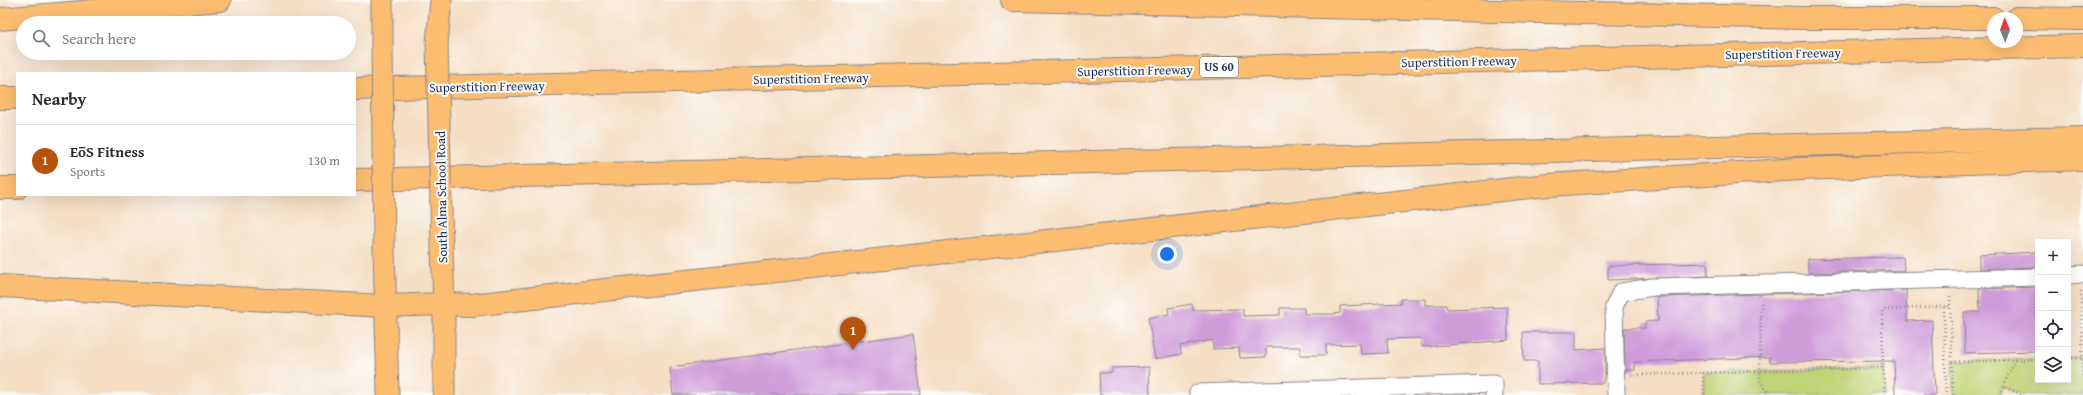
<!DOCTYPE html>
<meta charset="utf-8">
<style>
body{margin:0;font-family:"Gentium Book Plus",serif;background:#f2f2f3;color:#2b2b33}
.controls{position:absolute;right:12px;bottom:12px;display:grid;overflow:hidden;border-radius:0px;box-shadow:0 4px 16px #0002}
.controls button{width:36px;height:36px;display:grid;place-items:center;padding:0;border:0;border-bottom:1px solid #e1e1e2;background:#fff;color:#2b2b33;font:20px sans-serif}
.compass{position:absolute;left:1987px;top:12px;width:36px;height:36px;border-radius:50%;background:#fff;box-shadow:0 4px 16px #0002;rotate:359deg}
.you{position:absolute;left:1167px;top:254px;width:14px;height:14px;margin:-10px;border:3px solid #fff;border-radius:50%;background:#1a73e8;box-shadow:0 0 0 6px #1a73e833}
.badge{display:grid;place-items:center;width:26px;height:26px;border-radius:50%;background:#b45309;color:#fff;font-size:13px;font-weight:700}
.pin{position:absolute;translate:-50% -33px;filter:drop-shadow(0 1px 2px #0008)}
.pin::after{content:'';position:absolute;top:21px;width:14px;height:12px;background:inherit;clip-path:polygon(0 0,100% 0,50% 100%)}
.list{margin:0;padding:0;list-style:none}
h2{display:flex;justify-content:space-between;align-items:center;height:52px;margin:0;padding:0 16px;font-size:17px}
h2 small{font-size:13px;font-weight:400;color:#7c7c81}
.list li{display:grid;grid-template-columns:26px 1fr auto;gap:12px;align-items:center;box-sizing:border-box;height:72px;padding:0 16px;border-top:1px solid #e1e1e2}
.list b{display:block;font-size:15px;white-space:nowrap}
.list p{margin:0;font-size:13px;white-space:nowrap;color:#7c7c81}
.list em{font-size:13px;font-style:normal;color:#7c7c81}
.icon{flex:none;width:22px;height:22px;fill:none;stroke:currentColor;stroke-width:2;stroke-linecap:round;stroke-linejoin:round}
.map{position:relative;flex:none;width:2083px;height:395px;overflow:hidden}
.search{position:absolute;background:#fff;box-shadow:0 4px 16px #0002;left:16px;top:16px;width:340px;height:44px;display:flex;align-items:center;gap:10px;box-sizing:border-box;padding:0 14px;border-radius:22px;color:#7c7c81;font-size:15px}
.panel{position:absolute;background:#fff;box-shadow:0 4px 16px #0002;left:16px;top:72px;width:340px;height:124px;border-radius:0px}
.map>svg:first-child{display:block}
.green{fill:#c1d377;stroke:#6e816a}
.building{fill:#cf9cda}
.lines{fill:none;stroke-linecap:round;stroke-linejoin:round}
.minor-casing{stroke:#888691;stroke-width:19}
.major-casing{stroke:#888691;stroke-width:23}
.highway-casing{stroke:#888691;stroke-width:24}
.path{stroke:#888691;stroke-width:2.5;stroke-dasharray:1 3;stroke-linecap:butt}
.minor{stroke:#fff;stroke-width:17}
.major{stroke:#fcbd6f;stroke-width:21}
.highway{stroke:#fcbd6f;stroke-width:22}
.major-bridge-casing{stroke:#888691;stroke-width:23;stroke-linecap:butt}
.major-bridge{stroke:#fcbd6f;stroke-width:21}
.labels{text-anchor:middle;stroke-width:4;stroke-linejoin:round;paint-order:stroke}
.shield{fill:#fdfcf7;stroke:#5f6c8c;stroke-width:1}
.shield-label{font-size:12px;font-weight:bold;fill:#1b2f5e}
.street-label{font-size:13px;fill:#1b2f5e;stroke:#fdfcf7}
</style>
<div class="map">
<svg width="2083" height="395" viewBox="0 0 2083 395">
<rect width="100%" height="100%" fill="#fdfcf7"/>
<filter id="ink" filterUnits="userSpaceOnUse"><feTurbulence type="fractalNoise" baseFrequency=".025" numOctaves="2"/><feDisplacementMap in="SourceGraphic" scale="8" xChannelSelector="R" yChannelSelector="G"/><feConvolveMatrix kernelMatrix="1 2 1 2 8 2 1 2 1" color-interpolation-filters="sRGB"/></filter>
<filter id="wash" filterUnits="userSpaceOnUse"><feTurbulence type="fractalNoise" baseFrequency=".012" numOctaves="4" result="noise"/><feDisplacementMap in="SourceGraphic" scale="16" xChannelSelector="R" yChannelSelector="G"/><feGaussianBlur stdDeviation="0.9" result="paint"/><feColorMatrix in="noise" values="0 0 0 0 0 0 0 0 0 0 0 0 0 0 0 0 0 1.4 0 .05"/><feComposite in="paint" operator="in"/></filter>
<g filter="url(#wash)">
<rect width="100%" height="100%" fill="#f5dec4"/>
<!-- green -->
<path class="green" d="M2068 358H2082L2083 395H2022L2004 387 2000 395H1953L1952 362 2038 359V380H2068Z
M1883 368 1885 395H1704L1703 373Z"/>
<g id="blocks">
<!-- building -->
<path class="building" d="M2038 252V267L1979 269V255Z
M1903 257 1904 270 1808 273V259Z
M1707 263 1708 276 1608 280V266Z
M2038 287V351L1965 353 1964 312H1980L1979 289Z
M1906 290 1907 321 1932 320 1935 395H1895L1894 361 1770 362V357L1635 362V370H1625L1624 328H1645V322L1658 321 1657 297Z
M1401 299H1425V305H1446L1447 309 1507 307 1508 340 1422 347 1421 338 1387 339 1388 353 1361 354 1360 344 1326 345V355H1300V347H1266V357L1240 358 1239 348 1213 349V340L1180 346 1181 354 1155 359 1148 318 1169 314 1168 308 1192 304 1193 310 1243 309V316L1280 315V308H1304V314H1334L1340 313V306L1401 303Z
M1523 332H1576V350L1605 348V371L1603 383 1538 384V361H1524Z
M913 334 921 395H673L670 367Z
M1149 367 1150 395H1100L1099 373H1112V368Z"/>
</g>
</g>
<g filter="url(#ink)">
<use href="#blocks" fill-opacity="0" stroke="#888691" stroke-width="1"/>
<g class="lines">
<!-- minor casing -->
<g class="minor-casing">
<path id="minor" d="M2068 275 2083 274
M1198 395V393L1494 384V395
M1616 395 1614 307 1621 292 1653 287 2038 277"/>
</g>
<!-- major casing -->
<g class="major-casing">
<path id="major" d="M382 0V44
M437 43 441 0
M442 248 444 304V395
M384 249 388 395"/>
</g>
<!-- highway casing -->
<g class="highway-casing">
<path id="highway" d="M1012 0 1802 18H1993
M2017 18 2083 19
M0 19 220 0
M355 89 2083 46
M0 98H17
M355 180 2083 138
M0 188H17
M0 286 385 306 444 304 471 305 1548 185 1800 169 2083 159"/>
</g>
<!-- path -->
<path class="path" d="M2081 291 2083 377
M1950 296 1952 362
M1944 307 1946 395
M2068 358H2082
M2015 360 2003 387 2022 395
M1883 368 1882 310 1951 306
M1703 373 1704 395
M1631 375 1760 371 1761 300
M1769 395 1760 381V371L1883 368 1885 395
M1953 395 1952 362 2038 359
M2000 395 2003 387"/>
<!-- minor -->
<use href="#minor" class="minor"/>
<!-- major -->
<use href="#major" class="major"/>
<!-- highway -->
<use href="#highway" class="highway"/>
<!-- major-bridge casing -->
<g class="major-bridge-casing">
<path id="major-bridge" d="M437 43 442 248
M382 44 384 249"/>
</g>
<!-- major-bridge -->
<use href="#major-bridge" class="major-bridge"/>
</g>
</g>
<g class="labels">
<!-- shield labels -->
<rect class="shield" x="1200" y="57" width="38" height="20" rx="3"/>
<g class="shield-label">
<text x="1219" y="71">US 60</text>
</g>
<!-- street labels -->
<g class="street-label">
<text transform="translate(1783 53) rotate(-1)" y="5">Superstition Freeway</text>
<text transform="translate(1459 61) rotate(-1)" y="5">Superstition Freeway</text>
<text transform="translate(1135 70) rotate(-1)" y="5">Superstition Freeway</text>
<text transform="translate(811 78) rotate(-1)" y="5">Superstition Freeway</text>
<text transform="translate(487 86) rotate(-1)" y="5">Superstition Freeway</text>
<text transform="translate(441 197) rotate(-91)" y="5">South Alma School Road</text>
</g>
</g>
</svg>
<div class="controls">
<button>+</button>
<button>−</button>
<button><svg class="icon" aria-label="locate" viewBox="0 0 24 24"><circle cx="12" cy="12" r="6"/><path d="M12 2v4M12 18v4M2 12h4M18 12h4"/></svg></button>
<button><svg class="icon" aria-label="layers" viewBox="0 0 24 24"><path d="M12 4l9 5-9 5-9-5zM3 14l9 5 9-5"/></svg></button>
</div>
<svg class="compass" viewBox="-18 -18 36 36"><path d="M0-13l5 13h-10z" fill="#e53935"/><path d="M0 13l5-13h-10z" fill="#7c7c81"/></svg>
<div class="you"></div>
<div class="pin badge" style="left:853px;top:350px">1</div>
<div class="search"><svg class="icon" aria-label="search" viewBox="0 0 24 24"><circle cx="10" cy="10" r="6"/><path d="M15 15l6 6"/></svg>Search here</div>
<section class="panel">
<h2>Nearby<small></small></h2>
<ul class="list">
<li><span class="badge">1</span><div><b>EōS Fitness</b><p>Sports</p></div><em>130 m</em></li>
</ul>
</section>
</div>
